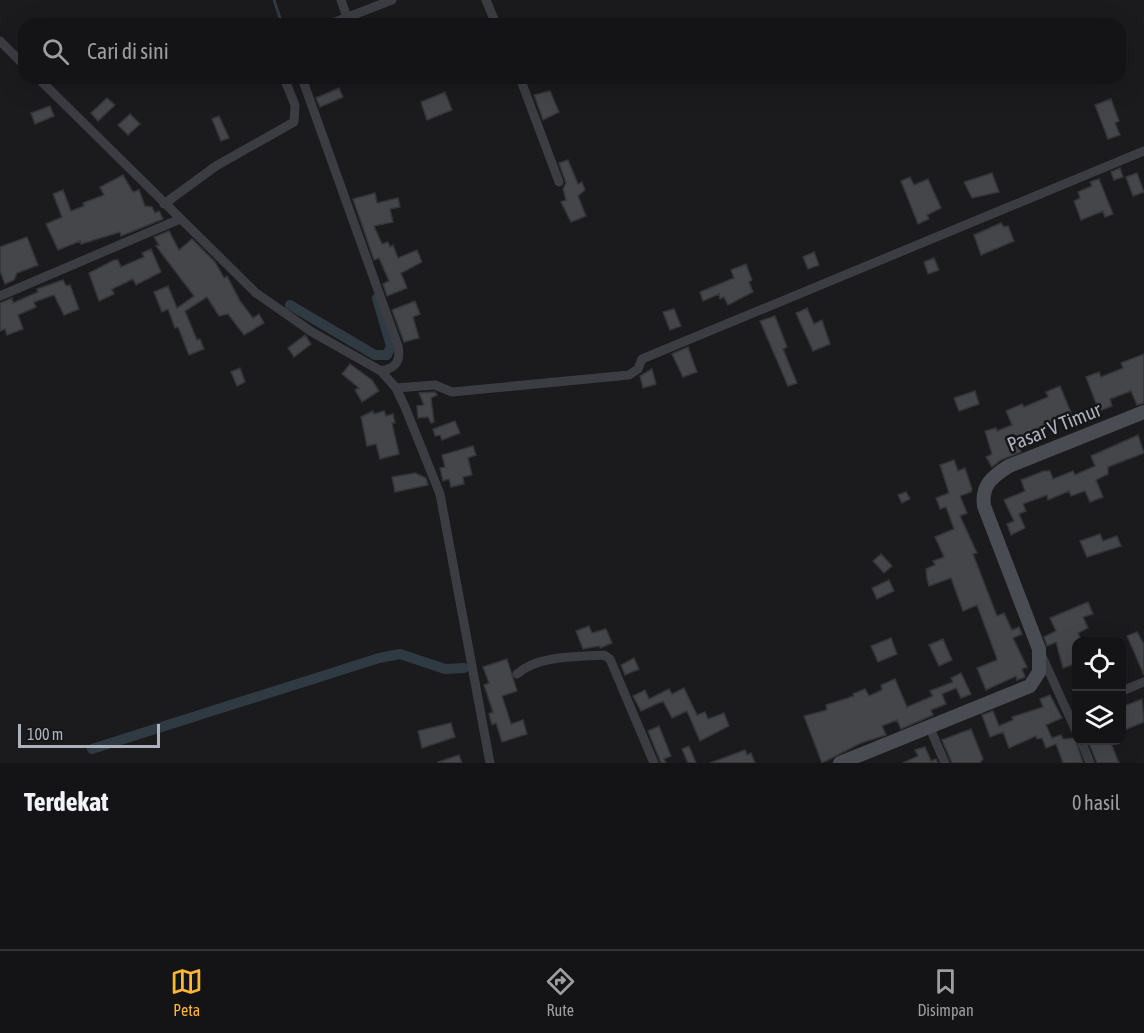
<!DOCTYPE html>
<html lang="id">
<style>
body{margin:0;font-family:"Asap Condensed",sans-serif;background:#1d1d1f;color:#f1f3f6}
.controls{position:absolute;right:18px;bottom:18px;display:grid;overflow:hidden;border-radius:12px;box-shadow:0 6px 24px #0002}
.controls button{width:54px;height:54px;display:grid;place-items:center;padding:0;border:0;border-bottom:2px solid #333335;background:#141416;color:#f1f3f6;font:30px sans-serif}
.scale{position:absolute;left:18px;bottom:15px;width:142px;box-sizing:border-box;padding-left:6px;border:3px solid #acb2bd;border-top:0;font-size:16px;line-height:21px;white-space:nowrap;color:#acb2bd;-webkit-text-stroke:4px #161618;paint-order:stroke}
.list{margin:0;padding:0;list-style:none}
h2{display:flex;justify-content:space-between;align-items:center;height:78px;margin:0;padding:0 24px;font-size:26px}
h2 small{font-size:20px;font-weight:400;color:#9d9ea1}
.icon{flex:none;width:33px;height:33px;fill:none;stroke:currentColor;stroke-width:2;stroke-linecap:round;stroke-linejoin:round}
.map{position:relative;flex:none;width:1144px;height:763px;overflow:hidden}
.search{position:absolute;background:#141416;box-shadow:0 6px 24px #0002;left:18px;right:18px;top:18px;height:66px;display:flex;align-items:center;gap:15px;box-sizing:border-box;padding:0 21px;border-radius:18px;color:#9d9ea1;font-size:22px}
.sheet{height:186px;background:#141416}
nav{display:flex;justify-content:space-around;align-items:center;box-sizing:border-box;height:84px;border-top:2px solid #333335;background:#141416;font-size:16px;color:#9d9ea1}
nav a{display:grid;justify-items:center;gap:3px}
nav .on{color:#ffb631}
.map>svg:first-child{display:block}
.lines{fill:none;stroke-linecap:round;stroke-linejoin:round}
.stream{stroke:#2f3a43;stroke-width:3}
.canal{stroke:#2f3a43;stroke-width:10}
.building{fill:#45464a;stroke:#343539;stroke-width:1.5}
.street{stroke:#3b3d43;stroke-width:9}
.secondary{stroke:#494c53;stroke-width:14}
.labels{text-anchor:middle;stroke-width:5;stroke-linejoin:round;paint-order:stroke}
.street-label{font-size:20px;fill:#acb2bd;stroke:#161618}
</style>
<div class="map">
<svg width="1144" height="763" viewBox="0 0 1144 763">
<rect width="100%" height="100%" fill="#1b1b1d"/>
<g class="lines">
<!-- stream -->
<path class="stream" d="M274 0 282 24"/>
<!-- canal -->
<path class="canal" d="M290 305 375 355H387L391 346 377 298
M92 749 379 658 400 654 445 669 464 668"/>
</g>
<!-- building -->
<path class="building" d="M339 88 343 97 320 107 316 98Z
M550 91 559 112 543 120 534 95Z
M445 92 452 110 427 120 421 102Z
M107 98 115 105 98 121 91 113Z
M1111 99 1119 121 1115 123 1120 135 1108 139 1095 105Z
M50 106 54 116 35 124 31 113Z
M130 114 140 124 128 135 118 125Z
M219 116 229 138 221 141 212 119Z
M568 160 578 184 582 182 585 190 578 196 586 216 571 222 561 202 566 200 563 189 566 183 559 163Z
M1120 168 1123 177 1114 180 1111 172Z
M992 173 999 192 972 198 964 182Z
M1137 173 1144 192 1133 196 1126 177Z
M123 175 133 192 139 190 145 206 152 207 155 213 159 211 163 219 121 236 120 232 81 244 80 241 58 250 46 224 62 217 53 194 63 190 71 211 84 206 83 203 104 195 100 187Z
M910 177 914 185 928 179 941 208 927 215 929 219 918 224 901 181Z
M1099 179 1113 214 1105 217 1103 211 1081 220 1074 201 1080 198 1078 192 1092 186 1090 182Z
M375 193 377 203 398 198 400 207 390 209 393 222 374 226 382 244 388 242 390 247 393 245 398 258 417 250 422 262 401 273 407 288 387 296 383 284 389 281 379 258 374 260 353 199Z
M1001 223 1004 227 1008 226 1014 241 981 255 974 235Z
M169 231 179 250 192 239 215 262 224 278 227 276 240 301 253 318 259 314 264 323 244 335 228 314 219 316 207 297 185 311 197 340 200 339 204 349 189 355 178 327 175 328 168 309 162 312 154 292 168 286 177 308 194 296 156 246 159 245 154 237Z
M27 237 38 265 17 273 14 280 5 284 0 271V247Z
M151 249 161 272 136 285 133 279 112 289 114 294 99 301 89 273 114 260H118L121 267 144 257 142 253Z
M814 252 819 265 808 269 803 257Z
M934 258 939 270 928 274 924 262Z
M746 264 752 280 749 282 753 292 728 305 724 297 720 299 719 294 703 301 700 292 734 278 731 270Z
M63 280 66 286 70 285 79 309 64 315 54 295 34 302 36 307 18 315 23 329 7 335 5 329 0 331V303L12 298 13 303 38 292 37 289Z
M415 301 420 314 413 317 419 338 404 342 392 310Z
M807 308 814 324 822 320 830 344 813 351 796 313Z
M674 309 681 326 670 330 663 312Z
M775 316 787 347 783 349 797 383 788 386 760 321Z
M305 335 311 344 294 357 288 348Z
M688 347 697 372 683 377 672 354Z
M1144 354V403L1137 405 1131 391 1110 399 1112 406 1099 411 1086 377 1099 372 1101 377 1123 368 1121 363Z
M350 364 372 380 379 391 362 402 355 390 359 388 342 374Z
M240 368 245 382 237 386 231 372Z
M652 369 656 384 643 388 640 376Z
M1060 386 1072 415 1016 439 1021 452 1001 460 992 467 986 457 992 454 985 431 996 428 997 431 1012 425 1006 411 1022 404 1024 407 1048 397 1046 392Z
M975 391 979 404 959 411 954 398Z
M435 392 437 395 431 398 434 422 431 423 428 417 418 418 417 406 424 405 419 393Z
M373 411 374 414 384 411 386 416 393 414 395 423H392L399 454 380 459 376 444 367 446 361 417Z
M455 421 460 433 442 440 440 435 435 436 433 429Z
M1138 435 1144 453 1108 467V474L1096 480 1103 497 1090 502 1085 491 1071 496 1069 491 1048 500 1047 495 1023 504 1026 511 1019 514 1025 528 1011 535 1007 524 1014 521 1004 500 1025 491 1021 480 1044 471H1050L1053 479 1073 471 1075 475 1095 466 1091 456Z
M473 446 476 455 468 458 472 475 463 477 464 484 451 487 449 479 443 481 440 468 445 467 442 455Z
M954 460 958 471 965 468 972 489 971 492 960 496 967 513 960 516 977 553 973 554 997 616 1004 613 1012 630 1019 627 1022 634 1013 638 1027 667 1022 669 1025 677 1017 680 1016 676 986 690 977 668 997 660 996 656 977 605 963 611 951 578 929 586 927 579 926 569 935 565 933 561 944 557 935 537 954 529 946 507 940 509 936 498 949 493 940 465Z
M415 473 426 478 428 485 395 492 392 477Z
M906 492 910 499 902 503 898 495Z
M1100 534 1103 541 1117 536 1121 546 1087 557 1080 541Z
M881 554 892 566 884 573 873 561Z
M889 580 894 591 877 599 872 588Z
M1088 602 1093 614 1083 617 1088 628 1078 633 1082 642H1077V663L1063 668 1056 642 1047 646 1044 637 1056 631 1050 618Z
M589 626 592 633 606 629 612 643 600 648 599 646 583 649 576 631Z
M1137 632 1144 644V675L1127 636Z
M891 638 897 654 878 662 871 646Z
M943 639 952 660 939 666 929 645Z
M634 658 639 669 625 675 621 665Z
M507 659 517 691 502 696 511 724 523 720 527 734 502 742 496 723 492 725 489 714 493 712 484 685 489 683 483 667Z
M961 673 971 694 961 698 956 688 942 694 946 704 931 710 933 715 901 729 897 720 882 726 886 735 861 743 822 763 804 716 827 710 826 705 854 696 853 694 865 689 869 696 882 690 881 685 895 679 907 707 933 696 930 691 953 682 951 678Z
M684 688 697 715 705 712 708 719 724 713 729 726 700 741 687 711 672 718 663 701 641 711 633 696 645 690 649 699 669 689 672 694Z
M1050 695 1062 718 1046 725 1052 738 1061 735 1063 739 1075 738 1083 763H1063L1056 744 1046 748 1042 738 1037 739 1036 736 1009 748 1003 732 990 737 982 715 993 711 999 726 1013 720 1012 717 1043 707 1040 699Z
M1142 699 1144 722 1122 731V707Z
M451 723 455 737 422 748 418 731Z
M659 726 671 756 664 759 666 763H661L648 731Z
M971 729 983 759 980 763H952L942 740Z
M1088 741H1110L1119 763H1097Z
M689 746 696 763H688L682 749Z
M925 747 931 761 936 759 938 763H903L918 756 915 750Z
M745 750 747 755 751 753 755 763H710Z
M459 755 462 763H438V762Z"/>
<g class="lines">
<!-- street -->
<path class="street" d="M341 0 347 17
M486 0 496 24
M330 24 392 0
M0 41 24 65
M38 78 256 293 312 332 381 371 396 388 405 407 440 494 490 763
M302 78 398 346C401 361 396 368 381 371
M520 78 559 182
M164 204 216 166 294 122 295 105 284 78
M0 296 180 219
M396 388 435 385 452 392 629 375 638 369 642 359 1144 151
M1041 654 1076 731
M517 674C537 655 578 657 604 655L610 659 654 763
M1122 691 1144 682
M929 726 945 763
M1081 740 1090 763"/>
<!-- secondary -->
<path class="secondary" d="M840 763 1030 686 1039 672V649L984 506C981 485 993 476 1009 466L1144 412"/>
</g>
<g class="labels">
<!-- street labels -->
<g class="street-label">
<text transform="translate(1054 427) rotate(-22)" y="7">Pasar V Timur</text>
</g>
</g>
</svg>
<div class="controls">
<button><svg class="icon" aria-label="locate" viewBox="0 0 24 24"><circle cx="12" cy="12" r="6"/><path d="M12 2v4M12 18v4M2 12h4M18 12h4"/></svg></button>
<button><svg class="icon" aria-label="layers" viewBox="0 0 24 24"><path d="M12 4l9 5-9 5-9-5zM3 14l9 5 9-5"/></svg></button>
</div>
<div class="scale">100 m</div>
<div class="search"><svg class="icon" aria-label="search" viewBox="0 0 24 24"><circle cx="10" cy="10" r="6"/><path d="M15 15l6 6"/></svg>Cari di sini</div>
</div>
<section class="sheet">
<h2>Terdekat<small>0 hasil</small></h2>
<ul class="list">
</ul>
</section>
<nav>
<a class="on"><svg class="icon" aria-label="map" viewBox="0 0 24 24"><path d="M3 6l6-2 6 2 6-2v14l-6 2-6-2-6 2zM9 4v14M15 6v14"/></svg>Peta</a>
<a><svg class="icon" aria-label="directions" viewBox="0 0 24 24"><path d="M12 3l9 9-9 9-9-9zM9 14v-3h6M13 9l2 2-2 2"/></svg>Rute</a>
<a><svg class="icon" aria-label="saved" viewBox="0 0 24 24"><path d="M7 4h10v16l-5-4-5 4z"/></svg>Disimpan</a>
</nav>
